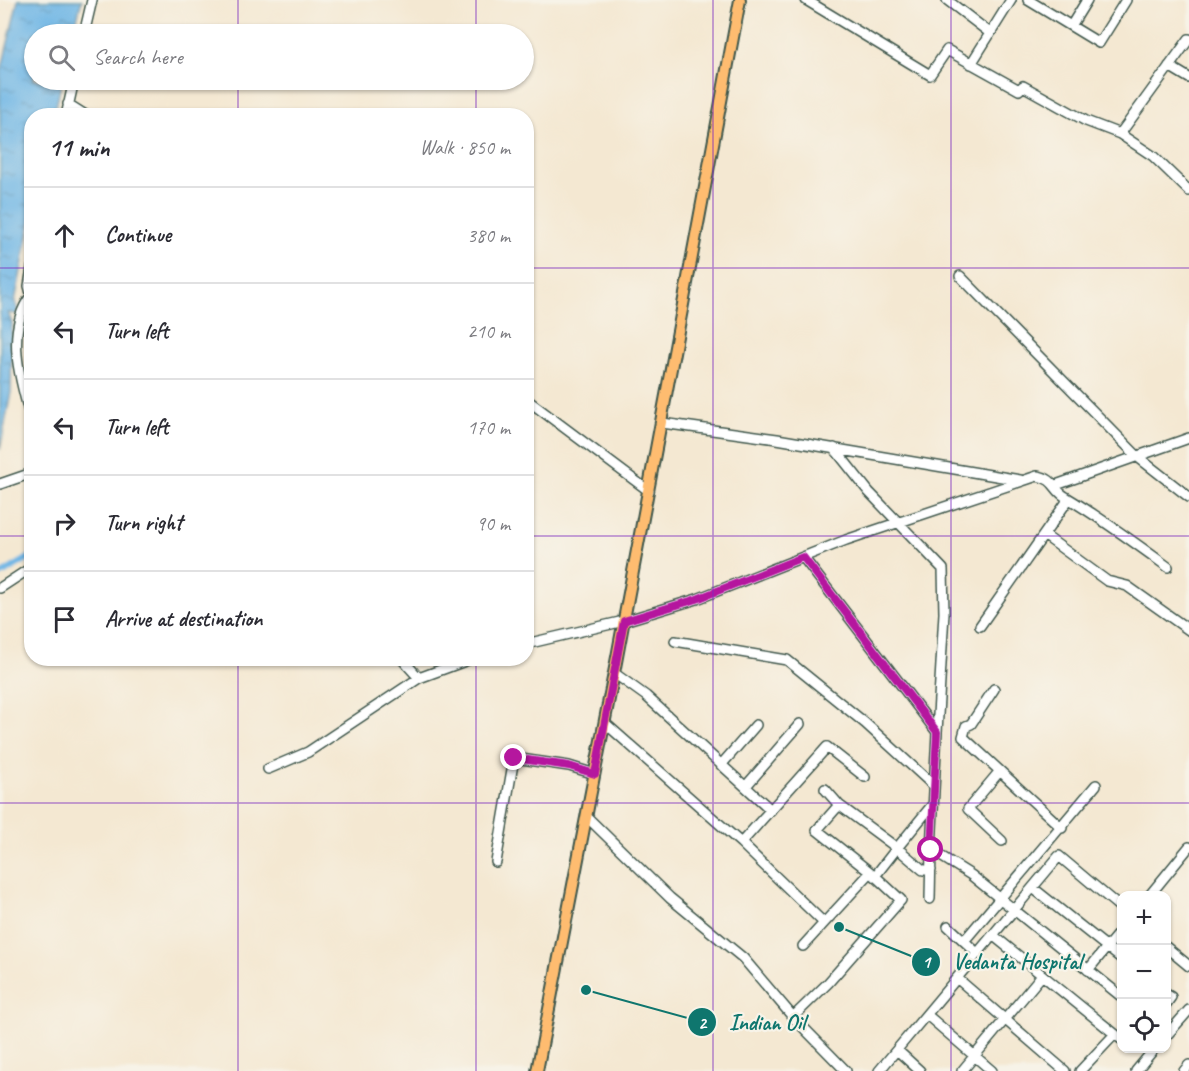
<!DOCTYPE html>
<meta charset="utf-8">
<style>
body{margin:0;font-family:Caveat,sans-serif;background:#f7f7f7;color:#2b2b33}
.controls{position:absolute;right:18px;bottom:18px;display:grid;overflow:hidden;border-radius:12px;box-shadow:0 2px 4px #0004}
.controls button{width:54px;height:54px;display:grid;place-items:center;padding:0;border:0;border-bottom:2px solid #e1e1e2;background:#fff;color:#2b2b33;font:30px sans-serif}
.stop{position:absolute;width:18px;height:18px;margin:-14px;border:4px solid #b5179e;border-radius:50%;background:#fff}
.stop.end{background:#b5179e;border-color:#fff;box-shadow:0 2px 6px #0008}
.list{margin:0;padding:0;list-style:none}
h2{display:flex;justify-content:space-between;align-items:center;height:78px;margin:0;padding:0 24px;font-size:26px}
h2 small{font-size:20px;font-weight:400;color:#7c7c81}
.list li{display:grid;grid-template-columns:39px 1fr auto;gap:18px;align-items:center;box-sizing:border-box;height:96px;padding:0 24px;border-top:2px solid #e1e1e2}
.list b{display:block;font-size:22px;white-space:nowrap}
.list em{font-size:20px;font-style:normal;color:#7c7c81}
.icon{flex:none;width:33px;height:33px;fill:none;stroke:currentColor;stroke-width:2;stroke-linecap:round;stroke-linejoin:round}
.map{position:relative;flex:none;width:1189px;height:1071px;overflow:hidden}
.search{position:absolute;background:#fff;box-shadow:0 2px 4px #0004;left:24px;top:24px;width:510px;height:66px;display:flex;align-items:center;gap:15px;box-sizing:border-box;padding:0 21px;border-radius:33px;color:#7c7c81;font-size:22px}
.panel{position:absolute;background:#fff;box-shadow:0 2px 4px #0004;left:24px;top:108px;width:510px;height:558px;border-radius:24px}
.map>svg:first-child{display:block}
.water{fill:url(#water-ripples);stroke:#46798c;stroke-width:1.5}
.lines{fill:none;stroke-linecap:round;stroke-linejoin:round}
.canal{stroke:#6db5e5;stroke-width:6}
.minor-casing{stroke:#3f574c;stroke-width:12}
.major-casing{stroke:#3f574c;stroke-width:14}
.minor{stroke:#fff;stroke-width:9}
.major{stroke:#febc70;stroke-width:10}
.route{stroke:#b5179e;stroke-width:8}
.grid{fill:none;stroke:#7b2cbf;stroke-width:1.5;stroke-opacity:0.55}
.leader{fill:none;stroke:#0f766e;stroke-width:2}
.callout-dot{fill:#0f766e;stroke:#f7f3e8;stroke-width:2}
.mark-label{font-size:18px;text-anchor:middle;font-weight:bold;fill:#fff}
.callout-label{font-size:22px;text-anchor:middle;font-weight:bold;fill:#0f766e;stroke:#f7f3e8;stroke-width:4.5;stroke-linejoin:round;paint-order:stroke}
</style>
<div class="map">
<svg width="1189" height="1071" viewBox="0 0 1189 1071">
<defs>
<pattern id="water-ripples" width="26" height="14" patternUnits="userSpaceOnUse" patternTransform="scale(1.5)"><rect width="26" height="14" fill="#6db5e5"/><path d="M2 4q2-2 4 0t4 0M15 11q2-2 4 0t4 0" fill="none" stroke="#5994ba"/></pattern>
</defs>
<rect width="100%" height="100%" fill="#f7f3e8"/>
<filter id="ink" filterUnits="userSpaceOnUse"><feTurbulence type="fractalNoise" baseFrequency=".0167" numOctaves="2"/><feDisplacementMap in="SourceGraphic" scale="12" xChannelSelector="R" yChannelSelector="G"/><feConvolveMatrix kernelMatrix="1 2 1 2 8 2 1 2 1" color-interpolation-filters="sRGB"/></filter>
<filter id="wash" filterUnits="userSpaceOnUse"><feTurbulence type="fractalNoise" baseFrequency=".008" numOctaves="4" result="noise"/><feDisplacementMap in="SourceGraphic" scale="24" xChannelSelector="R" yChannelSelector="G"/><feGaussianBlur stdDeviation="1.35" result="paint"/><feColorMatrix in="noise" values="0 0 0 0 0 0 0 0 0 0 0 0 0 0 0 0 0 1.4 0 .05"/><feComposite in="paint" operator="in"/></filter>
<g filter="url(#wash)">
<rect width="100%" height="100%" fill="#f4e8d2"/>
<!-- water -->
<path class="water" d="M18 0H82L73 34H34V80H62L54 115 32 116 31 221 15 301 18 311 16 314 8 313 12 323 11 392 0 450V76Z"/>
<g class="lines">
<!-- canal -->
<path class="canal" d="M26 318 32 322
M0 575 32 556"/>
</g>
</g>
<g filter="url(#ink)">
<g class="lines">
<!-- minor casing -->
<g class="minor-casing">
<path id="minor" d="M806 0 930 75 947 50 1019 90 1023 86 1086 121 1120 134 1189 39
M947 0 990 33
M1028 0 1099 43 1126 0
M1071 26 1087 0
M84 34 92 0
M971 64 1011 0
M1169 66 1189 78
M68 104 87 116
M66 116 74 80
M1120 134 1153 156 1189 191
M32 268 29 286 32 297
M960 276 1139 458 1189 497
M31 296C4 331 21 383 32 422
M526 399 649 491
M662 423 777 439 1020 480
M0 484 32 473
M1056 485 1189 438
M1044 535 1107 581 1127 586 1189 630
M803 557 937 732 944 613 943 569 869 492 834 448
M0 588 32 567
M980 626 1066 503 1067 498
M675 641 787 660 865 723 934 786
M526 644 624 621 697 599 846 540 1037 476C1056 479 1053 490 1066 497 1101 518 1134 542 1168 567
M401 658 419 678
M614 673 646 696 771 810
M994 689 971 724 966 726 963 737 1062 828
M605 723 741 843 824 923 803 946
M721 765 756 725
M268 769 308 752 419 678 473 658
M999 772 968 809 1002 841
M746 786 800 724
M825 789 839 805
M587 817 670 898 743 958 793 1017 846 1071
M741 843 827 747 865 777
M931 850 937 732
M496 862 514 758 569 766 595 774
M931 870H923L897 848 875 876 817 830 839 805 897 848 933 804
M1033 888 1122 959
M1149 896 1189 847
M930 899 931 850 971 875 1122 997
M824 923 870 873
M948 926 978 954
M994 936 1121 1039
M964 941 1096 785
M1166 947 1189 966
M1088 970 1122 929
M958 979 1065 1071
M1166 994 1171 997 1166 1004
M927 1015 992 1071
M793 1017 828 983 901 900 875 876
M1166 1036 1189 1010
M897 1050 920 1071
M879 1071 1059 856 1122 909
M962 1071 1042 975
M1080 1071 1115 1034
M1136 1071 1155 1048
M1184 1071 1189 1065"/>
</g>
<!-- major casing -->
<g class="major-casing">
<path id="major" d="M537 1071 614 673 740 0"/>
</g>
<!-- minor -->
<use href="#minor" class="minor"/>
<!-- major -->
<use href="#major" class="major"/>
</g>
</g>
<g class="lines" filter="url(#ink)">
<!-- route -->
<path class="route" d="M514 758 569 766 595 774 624 621 697 599 803 557 937 732 931 850"/>
</g>
<!-- grid -->
<path class="grid" d="M238 0V34M476 0V34M713 0V1071M951 0V1071M238 80V116M476 80V116M0 268H32M526 268H1189M0 536H32M526 536H1189M238 658V1071M476 658V1071M0 803H1189"/>
<!-- callouts -->
<path class="leader" d="M839 927L926 962M586 990L702 1022"/>
<g class="callout-dot">
<circle cx="839" cy="927" r="6"/>
<circle cx="586" cy="990" r="6"/>
<circle cx="926" cy="962" r="15"/>
<circle cx="702" cy="1022" r="15"/>
</g>
<g class="mark-label">
<text x="926" y="968">1</text>
<text x="702" y="1029">2</text>
</g>
<g class="callout-label">
<text x="1017" y="969">Vedanta Hospital</text>
<text x="767" y="1030">Indian Oil</text>
</g>
</svg>
<div class="controls">
<button>+</button>
<button>−</button>
<button><svg class="icon" aria-label="locate" viewBox="0 0 24 24"><circle cx="12" cy="12" r="6"/><path d="M12 2v4M12 18v4M2 12h4M18 12h4"/></svg></button>
</div>
<div class="stop" style="left:931px;top:850px"></div>
<div class="stop end" style="left:514px;top:758px"></div>
<div class="search"><svg class="icon" aria-label="search" viewBox="0 0 24 24"><circle cx="10" cy="10" r="6"/><path d="M15 15l6 6"/></svg>Search here</div>
<section class="panel">
<h2>11 min<small>Walk · 850 m</small></h2>
<ul class="list">
<li><svg class="icon" aria-label="ahead" viewBox="0 0 24 24"><path d="M12 20V5M6 11l6-6 6 6"/></svg><div><b>Continue</b></div><em>380 m</em></li>
<li><svg class="icon" aria-label="left" viewBox="0 0 24 24"><path d="M17 20v-9H6M10 6l-5 5 5 5"/></svg><div><b>Turn left</b></div><em>210 m</em></li>
<li><svg class="icon" aria-label="left" viewBox="0 0 24 24"><path d="M17 20v-9H6M10 6l-5 5 5 5"/></svg><div><b>Turn left</b></div><em>170 m</em></li>
<li><svg class="icon" aria-label="right" viewBox="0 0 24 24"><path d="M7 20v-9h11M14 6l5 5-5 5"/></svg><div><b>Turn right</b></div><em>90 m</em></li>
<li><svg class="icon" aria-label="arrive" viewBox="0 0 24 24"><path d="M6 21V4h12l-3 4 3 4H6"/></svg><div><b>Arrive at destination</b></div></li>
</ul>
</section>
</div>
